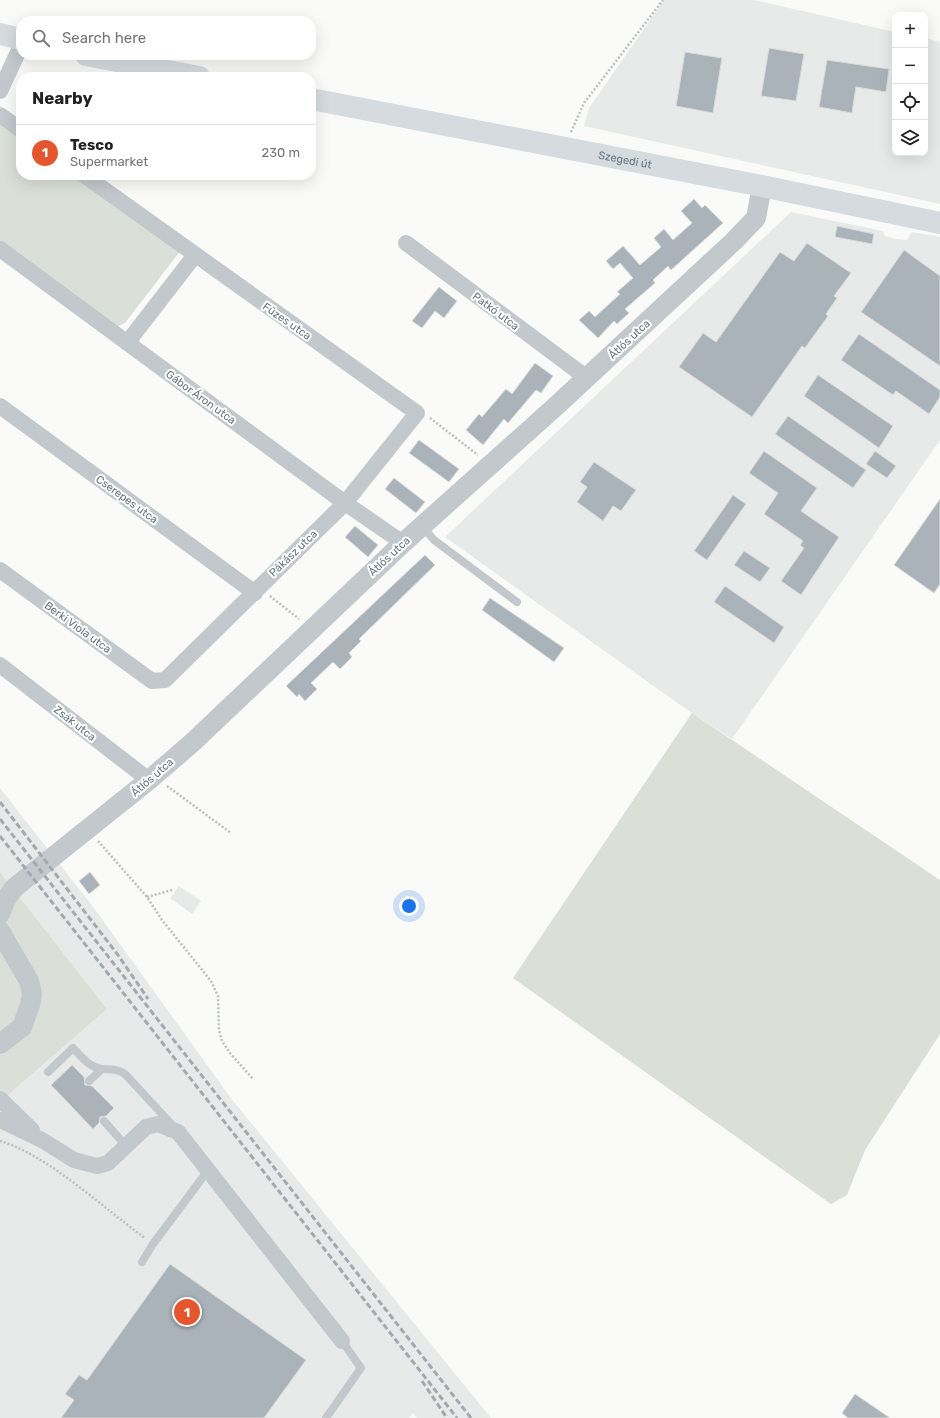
<!DOCTYPE html>
<meta charset="utf-8">
<style>
body{margin:0;font-family:Rubik,sans-serif;background:#f6f6f6;color:#222}
.controls{position:absolute;right:12px;top:12px;display:grid;overflow:hidden;border-radius:8px;box-shadow:0 4px 16px #0002}
.controls button{width:36px;height:36px;display:grid;place-items:center;padding:0;border:0;border-bottom:1px solid #e0e0e0;background:#fff;color:#222;font:20px sans-serif}
.you{position:absolute;left:409px;top:906px;width:14px;height:14px;margin:-10px;border:3px solid #fff;border-radius:50%;background:#1a73e8;box-shadow:0 0 0 6px #1a73e833}
.badge{display:grid;place-items:center;width:26px;height:26px;border-radius:50%;background:#e4572e;color:#fff;font-size:13px;font-weight:700}
.pin{position:absolute;translate:-50% -50%;border:2px solid #fff;box-shadow:0 1px 4px #0006}
.list{margin:0;padding:0;list-style:none}
h2{display:flex;justify-content:space-between;align-items:center;height:52px;margin:0;padding:0 16px;font-size:17px}
h2 small{font-size:13px;font-weight:400;color:#767676}
.list li{display:grid;grid-template-columns:26px 1fr auto;gap:12px;align-items:center;box-sizing:border-box;height:56px;padding:0 16px;border-top:1px solid #e0e0e0}
.list b{display:block;font-size:15px;white-space:nowrap}
.list p{margin:0;font-size:13px;white-space:nowrap;color:#767676}
.list em{font-size:13px;font-style:normal;color:#767676}
.icon{flex:none;width:22px;height:22px;fill:none;stroke:currentColor;stroke-width:2;stroke-linecap:round;stroke-linejoin:round}
.map{position:relative;flex:none;width:940px;height:1418px;overflow:hidden}
.search{position:absolute;background:#fff;box-shadow:0 4px 16px #0002;left:16px;top:16px;width:300px;height:44px;display:flex;align-items:center;gap:10px;box-sizing:border-box;padding:0 14px;border-radius:16px;color:#767676;font-size:15px}
.panel{position:absolute;background:#fff;box-shadow:0 4px 16px #0002;left:16px;top:72px;width:300px;height:108px;border-radius:16px}
.map>svg:first-child{display:block}
.built{fill:#e8e9e9}
.green{fill:#dadfd7}
.building{fill:#aab3b9;stroke:#dcdcda}
.lines{fill:none;stroke-linecap:round;stroke-linejoin:round}
.path{stroke:#bbbfc2;stroke-width:2.5;stroke-dasharray:2 2;stroke-linecap:butt}
.service{stroke:#c3c8cc;stroke-width:8}
.minor{stroke:#c3c8cc;stroke-width:16}
.tertiary{stroke:#c3c8cc;stroke-width:20}
.secondary{stroke:#d6dbdf;stroke-width:22}
.rail{stroke:#a2aab0;stroke-width:3;stroke-dasharray:6 3;stroke-linecap:butt}
.labels{text-anchor:middle;stroke-width:4;stroke-linejoin:round;paint-order:stroke}
.street-label{font-size:11px;fill:#657683;stroke:#fff}
</style>
<div class="map">
<svg width="940" height="1418" viewBox="0 0 940 1418">
<rect width="100%" height="100%" fill="#fafaf8"/>
<!-- built -->
<path class="built" d="M664 0H754L895 32V153H925V38L940 42V204L584 126 589 108Z
M791 212 883 231 885 236 896 239 907 240 912 232 940 237V440L732 739 683 707 445 537Z
M0 788 94 908 230 1097 491 1418H417L413 1413 409 1418H0V1106L8 1095 107 1009 0 872Z
M179 886 201 901 192 914 170 898Z"/>
<!-- green -->
<path class="green" d="M0 121 21 136V175H76L181 250 125 323 117 327 0 241Z
M692 713 940 880V1034L865 1150 847 1195 831 1204 513 978Z
M0 872 107 1009 8 1095 0 1106Z"/>
<!-- building -->
<path class="building" d="M769 48 804 54 796 101 761 96Z
M685 52 722 58 713 113 676 106Z
M827 60 889 69 886 92 856 87 852 113 819 107Z
M694 199 702 208 705 205 723 223 671 270 668 266 653 280 655 283 625 309 629 313 617 324 614 321 598 338 579 320 589 311 595 317 620 294 617 292 633 278 620 263 613 269 606 261 623 246 640 265 661 247 654 238 664 229 673 240 692 223 681 211Z
M837 226 874 234 872 244 835 237Z
M807 243 851 273 834 296 837 298 826 314 828 316 805 348 802 346 752 417 679 367 703 333 716 342 780 252 794 261Z
M904 250 940 276V366L861 312Z
M439 287 457 301 444 318 435 311 422 328 412 321Z
M859 334 940 390V397L929 414 896 391 893 395 841 360Z
M535 363 553 376 541 393 536 390 508 423 504 419 483 445 466 430 479 414 482 417 506 389 512 394Z
M818 375 893 426 879 448 804 396Z
M788 416 866 470 853 488 775 434Z
M419 440 459 469 449 482 409 453Z
M764 451 817 488 801 511 839 537 801 595 781 581 804 548 800 545 803 541 764 514 778 493 749 473Z
M875 451 896 466 887 478 866 464Z
M594 462 636 490 621 511 613 506 603 521 577 502 587 487 580 482Z
M394 478 425 502 416 513 385 489Z
M733 495 746 504 707 560 694 551Z
M940 499V584L934 593 894 565Z
M355 526 378 545 368 557 345 537Z
M744 551 770 568 760 582 734 565Z
M425 555 435 565 359 639 361 641 349 653 352 657 340 669 333 662 311 683 317 689 305 701 299 694 297 697 286 686Z
M725 586 784 627 774 643 714 602Z
M490 598 564 648 554 662 482 610Z
M90 872 100 885 89 894 79 881Z
M72 1065 84 1077 85 1085 92 1086 114 1108 106 1116 100 1117 99 1123 93 1129 51 1085Z
M170 1264 306 1360 264 1418H61L74 1400 65 1394 79 1375 87 1380Z
M855 1394 890 1418H848L842 1413Z"/>
<g class="lines">
<!-- path -->
<path class="path" d="M571 132 584 103 663 0
M430 418 478 455
M270 596 299 619
M167 786 231 833
M98 841 147 897 162 920 211 981 218 996 219 1030 222 1041 230 1053 253 1079
M147 897 172 890
M0 1141C48 1155 103 1208 145 1238"/>
<!-- service -->
<path class="service" d="M422 526 434 540 517 602
M48 1072 73 1048C81 1056 89 1067 101 1069 110 1070 116 1068 125 1074L174 1127
M89 1081 102 1069
M104 1121 126 1146
M142 1262 153 1244 209 1169
M326 1418 361 1368 342 1341"/>
<!-- minor -->
<path class="minor" d="M0 91 21 46
M0 115 21 130
M406 243 587 378
M0 249 345 503 403 543
M127 343 195 255
M0 406 255 593
M0 570 152 681 165 680 345 503 417 413 84 175
M0 665 149 780
M0 1099 32 1130
M0 1120 42 1140 74 1160 97 1166 108 1163 146 1127 158 1124 178 1132 342 1341"/>
<!-- tertiary -->
<path class="tertiary" d="M0 914 6 899 14 888 149 780 193 742 403 543 555 407 734 241 756 218 762 186
M0 931 29 981 32 994 30 1005 22 1027 0 1044"/>
<!-- secondary -->
<g class="secondary">
<path d="M0 34 21 39"/>
<path d="M86 55 199 77"/>
<path id="s1" d="M311 99 762 186 940 223"/>
</g>
<!-- rail -->
<path class="rail" d="M0 802 118 955 148 999
M0 819 471 1418
M0 836 457 1418
M422 1381 447 1418"/>
</g>
<g class="labels">
<!-- street labels -->
<g class="street-label">
<text dy="4" stroke="none"><textPath href="#s1" startOffset="320">Szegedi út</textPath></text>
<text transform="translate(496 311) rotate(37)" y="4">Patkó utca</text>
<text transform="translate(287 321) rotate(35)" y="4">Füzes utca</text>
<text transform="translate(629 339) rotate(-43)" y="4">Átlós utca</text>
<text transform="translate(201 397) rotate(36)" y="4">Gábor Áron utca</text>
<text transform="translate(127 499) rotate(36)" y="4">Cserepes utca</text>
<text transform="translate(293 553) rotate(-44)" y="4">Pákász utca</text>
<text transform="translate(389 556) rotate(-43)" y="4">Átlós utca</text>
<text transform="translate(78 627) rotate(36)" y="4">Berki Viola utca</text>
<text transform="translate(75 723) rotate(38)" y="4">Zsák utca</text>
<text transform="translate(152 777) rotate(-41)" y="4">Átlós utca</text>
</g>
</g>
</svg>
<div class="controls">
<button>+</button>
<button>−</button>
<button><svg class="icon" aria-label="locate" viewBox="0 0 24 24"><circle cx="12" cy="12" r="6"/><path d="M12 2v4M12 18v4M2 12h4M18 12h4"/></svg></button>
<button><svg class="icon" aria-label="layers" viewBox="0 0 24 24"><path d="M12 4l9 5-9 5-9-5zM3 14l9 5 9-5"/></svg></button>
</div>
<div class="you"></div>
<div class="pin badge" style="left:187px;top:1312px">1</div>
<div class="search"><svg class="icon" aria-label="search" viewBox="0 0 24 24"><circle cx="10" cy="10" r="6"/><path d="M15 15l6 6"/></svg>Search here</div>
<section class="panel">
<h2>Nearby<small></small></h2>
<ul class="list">
<li><span class="badge">1</span><div><b>Tesco</b><p>Supermarket</p></div><em>230 m</em></li>
</ul>
</section>
</div>
